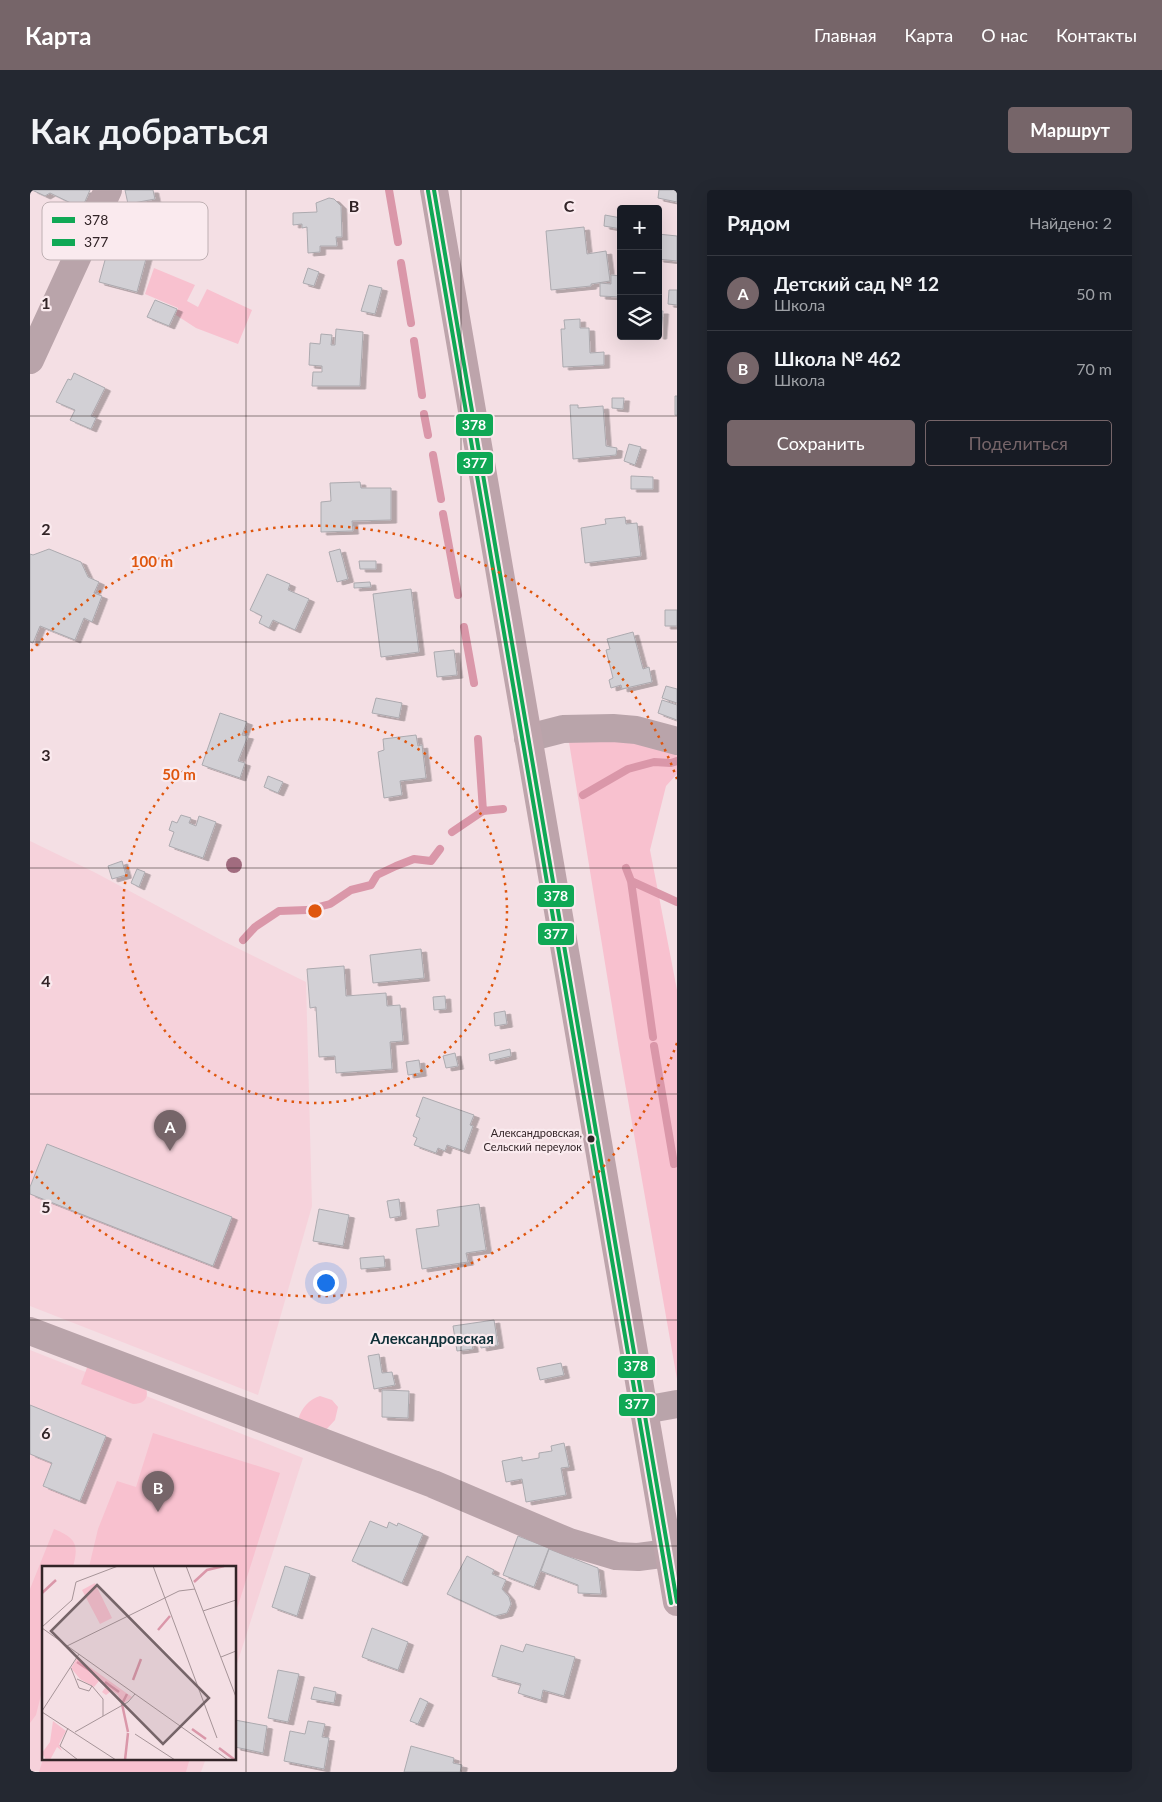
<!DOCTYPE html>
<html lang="ru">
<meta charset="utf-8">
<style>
body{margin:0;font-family:Lato,sans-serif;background:#242831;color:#f1f3f6}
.controls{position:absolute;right:15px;top:15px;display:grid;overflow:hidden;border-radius:5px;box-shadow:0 5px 20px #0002}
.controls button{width:45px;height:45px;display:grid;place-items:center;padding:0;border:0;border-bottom:1px solid #363941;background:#171b24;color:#f1f3f6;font:25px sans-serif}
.you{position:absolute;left:295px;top:1092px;width:18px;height:18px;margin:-12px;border:4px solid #fff;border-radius:50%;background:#1a73e8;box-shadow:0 0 0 8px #1a73e833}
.badge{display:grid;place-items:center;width:32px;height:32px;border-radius:50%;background:#766569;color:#fff;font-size:16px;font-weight:700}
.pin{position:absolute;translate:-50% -41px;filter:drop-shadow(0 1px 2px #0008)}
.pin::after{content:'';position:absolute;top:26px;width:18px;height:15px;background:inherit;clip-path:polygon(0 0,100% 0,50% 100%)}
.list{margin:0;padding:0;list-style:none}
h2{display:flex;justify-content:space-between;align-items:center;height:65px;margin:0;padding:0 20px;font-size:21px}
h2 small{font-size:16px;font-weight:400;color:#9ea1a6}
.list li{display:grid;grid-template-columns:32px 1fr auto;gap:15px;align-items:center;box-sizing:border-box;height:75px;padding:0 20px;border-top:1px solid #363941}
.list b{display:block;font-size:19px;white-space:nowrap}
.list p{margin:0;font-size:16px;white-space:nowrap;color:#9ea1a6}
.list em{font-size:16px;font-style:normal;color:#9ea1a6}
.actions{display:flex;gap:10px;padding:15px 20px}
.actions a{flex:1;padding:11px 0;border:1px solid #766569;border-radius:5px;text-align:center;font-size:18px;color:#766569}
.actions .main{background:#766569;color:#fff}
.icon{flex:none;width:28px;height:28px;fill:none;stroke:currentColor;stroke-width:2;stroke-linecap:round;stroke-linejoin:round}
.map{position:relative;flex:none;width:647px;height:1582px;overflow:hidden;border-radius:5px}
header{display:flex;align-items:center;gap:30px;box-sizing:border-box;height:70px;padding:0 25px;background:#766569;color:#fff}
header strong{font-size:24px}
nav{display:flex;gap:28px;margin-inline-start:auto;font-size:18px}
.intro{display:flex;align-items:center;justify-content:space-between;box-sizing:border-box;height:120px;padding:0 30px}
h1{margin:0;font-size:35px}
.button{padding:12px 22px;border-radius:5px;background:#766569;color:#fff;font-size:18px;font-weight:700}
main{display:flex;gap:30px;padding:0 30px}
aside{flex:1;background:#171b24;border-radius:5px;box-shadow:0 5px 20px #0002}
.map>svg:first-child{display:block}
.built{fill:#f6d2db}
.green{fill:#f8c1cf}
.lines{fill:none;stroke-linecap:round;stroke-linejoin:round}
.stream{stroke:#da97a9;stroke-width:8}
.building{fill:#d2d0d5;stroke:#acaaaf;filter:url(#shadow)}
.minor{stroke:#b9a4aa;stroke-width:28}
.major{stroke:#bda4ab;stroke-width:28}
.bus-1-casing{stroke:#faeaee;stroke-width:8}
.bus-2-casing{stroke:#faeaee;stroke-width:8}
.bus-1{stroke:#10a855;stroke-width:4}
.bus-2{stroke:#10a855;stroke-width:4}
.tree{fill:#a16c7f}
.grid{fill:none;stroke:#322427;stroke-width:1;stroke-opacity:0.55}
.ring{fill:none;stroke:#df560d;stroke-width:2.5;stroke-dasharray:2.5 5}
.bus-dot{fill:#322427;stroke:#faeaee;stroke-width:2}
.labels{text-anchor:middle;stroke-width:4.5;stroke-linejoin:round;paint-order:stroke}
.bus-label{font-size:11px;fill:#322427;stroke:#faeaee;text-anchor:end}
.quarter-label{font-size:15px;font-weight:bold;fill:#0e2f37;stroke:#faeaee}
.inset-river{fill:none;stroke:#da97a9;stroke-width:2.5}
.inset-road{fill:none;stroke:#a69498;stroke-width:1}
.view{fill:#766569;fill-opacity:0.15;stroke:#766569;stroke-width:2.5}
.inset-edge{fill:none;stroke:#322427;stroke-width:2.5}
.key{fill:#faeaee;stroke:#beafb2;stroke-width:1}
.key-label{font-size:14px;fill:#322427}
.grid-label{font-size:16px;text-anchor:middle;font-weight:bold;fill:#322427;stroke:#faeaee;stroke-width:4.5;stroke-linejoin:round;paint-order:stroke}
.centre{fill:#df560d;stroke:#faeaee;stroke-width:2.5}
.ring-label{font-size:15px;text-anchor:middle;font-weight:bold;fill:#df560d;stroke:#faeaee;stroke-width:4.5;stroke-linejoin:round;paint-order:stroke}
.line-badge{stroke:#faeaee;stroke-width:2}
.badge-label{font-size:14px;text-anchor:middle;font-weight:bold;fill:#fff}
</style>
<header>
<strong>Карта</strong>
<nav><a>Главная</a><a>Карта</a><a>О нас</a><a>Контакты</a></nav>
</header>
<div class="intro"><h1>Как добраться</h1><a class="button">Маршрут</a></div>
<main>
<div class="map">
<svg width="647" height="1582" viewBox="0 0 647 1582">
<defs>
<filter id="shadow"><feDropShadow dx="5.5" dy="3" stdDeviation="0" flood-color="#0004"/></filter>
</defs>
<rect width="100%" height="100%" fill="#f4dfe4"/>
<!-- built -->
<path class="built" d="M0 651 64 682 193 751 276 792 282 1016 228 1205 0 1116Z
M0 1160 273 1268 205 1480V1377H14V1568H176L171 1582 0 1581Z"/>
<!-- green -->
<path class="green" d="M124 78 165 95 157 111 168 117 177 99 222 120 208 154 166 138 146 125 148 118 115 104Z
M538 546 647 558V584L636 596 620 660 647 800V1189L589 859Z
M58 1175 115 1196C120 1207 115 1214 103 1214L51 1194Z
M290 1206 302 1210 308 1217 305 1230 295 1241 268 1230C271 1219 279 1209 290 1206Z
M123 1243 250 1283 205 1425V1377H59L68 1339 87 1291 106 1297Z
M24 1339C46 1348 49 1354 43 1377H14V1493L6 1525 0 1533V1399Z
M14 1566V1568H160L156 1582H9Z"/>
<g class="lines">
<!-- stream -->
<path class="stream" d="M359 0 368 52
M371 73 381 133
M384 151 392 205
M394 224 398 245
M403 265 411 309
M413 324 428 405
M434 437 444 493
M448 549 453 621
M553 605 598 579 624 572 641 573 647 571
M422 642 453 621 473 619
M596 678 601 691 623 847
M601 691 647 712
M213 750 225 737 249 721 277 720 300 714 321 700 341 695 347 685 366 676 384 669 401 671 410 659
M624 856 644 974"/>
</g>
<!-- building -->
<path class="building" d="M2 0H60L53 16 46 13 45 15 20 3 15 6Z
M95 0H123L125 9 98 14Z
M629 0H647V12L628 8Z
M299 8 304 9 311 16 312 47H306L307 56H290V62L278 63 277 37 272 38V34L263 35V23L287 22 286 13Z
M575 25 591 28V39L574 36Z
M554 37 557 64 576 61 580 91 561 94V96L521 100 516 41Z
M83 41 118 51 114 64 117 65 107 102 69 92Z
M628 44 647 46V71L628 69Z
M278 78 289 82 284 96 273 93Z
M581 85 591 86V107L570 106V93L581 94Z
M339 95 352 98 345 124 331 121Z
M639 100H647V115L638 114Z
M125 110 147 119 139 136 117 127Z
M628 121H633L631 146H628Z
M550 129V138H559L560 163 574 162V175L533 177 531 139H535L534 130Z
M306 139 333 142 330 196H282L283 182H292V176L279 175 280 153 290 154 291 144 302 145 301 155H305Z
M44 183 75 198 61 226 66 228 61 239 40 230 45 220 26 212 38 189 41 190Z
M645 206H647V225H645Z
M582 208H594L593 219 582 218Z
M540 215H548V218L573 216 576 256 587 258 586 265 543 269Z
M599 254 611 257 605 275 594 271Z
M601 286 623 287V299H601Z
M330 292 331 298H361V330L322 331 323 341 291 342V312L301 311 300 293Z
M595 327 596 334 607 333 611 366 555 373 551 338 576 334 575 329Z
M19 359 51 372 58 387 69 392 64 403 72 406 62 432 54 428 45 450 10 436 3 453 0 452V364L3 365Z
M310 359 318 389 307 392 299 362Z
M329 371H346V379H330Z
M237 384 260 394 258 400 279 409 265 440 243 430 239 438 229 433 232 426 220 420Z
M340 392 341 397 324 398V393Z
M381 399 389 462 351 467 343 404Z
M635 420H647V436H635Z
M603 442 613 479 619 477 622 492 592 499 591 495 581 498 579 490 583 488 576 460 580 459 577 449Z
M424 460 427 485 407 487 404 462Z
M636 496 647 499V513L632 508Z
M346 508 372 513 369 528 342 523Z
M632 510 647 515V530L628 523Z
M190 523 217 532 212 545 218 546 208 571 215 573 210 588 172 575Z
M386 545 388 556 392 555 396 588 370 591 372 605 354 608 348 562 354 560 353 549Z
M238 586 253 592 248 603 234 597Z
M151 625 161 628 159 633 166 636 169 626 186 632 173 668 139 656 144 642 139 640 142 631 147 633Z
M92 671 96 685 82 689 78 676Z
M107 679 115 682 109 697 101 693Z
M391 759 394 788 343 793 340 765Z
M314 776 316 806 356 803 357 816 370 815 373 851 360 852 362 879 306 883 305 866 289 867 286 817 280 818 277 779Z
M415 806 416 819 404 820 403 807Z
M475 821 477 834 465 836 464 823Z
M480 859 481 866 460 871 459 864Z
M425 863 428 876 416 878 413 866Z
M389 870 391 883 378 885 376 872Z
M393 907 444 925 440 935 443 936 434 961 417 955 415 961 408 958 406 963 384 955 387 948 383 946 390 928 386 926Z
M17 954 202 1027 183 1076 0 1004V997Z
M369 1009 371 1026 360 1028 357 1011Z
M449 1014 456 1060 436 1063 438 1072 392 1079 386 1039 409 1036 407 1020Z
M289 1019 319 1025 313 1056 283 1051Z
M354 1066 355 1077 331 1079 330 1068Z
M464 1130 468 1155 451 1158 450 1148 441 1150 443 1159 427 1161 423 1136Z
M349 1164 352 1183 362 1182 365 1195 344 1199 338 1166Z
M531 1173 534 1185 510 1190 507 1178Z
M352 1200 379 1201 378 1228 352 1227Z
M0 1215 76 1246 50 1311 13 1296 22 1273 0 1264Z
M534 1253 539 1277 531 1278 536 1305 496 1312 492 1289 476 1292 472 1271 492 1267V1271L509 1268V1263L522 1261 521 1256Z
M340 1331 357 1338 359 1332 367 1336 368 1333 393 1344 372 1393 322 1371Z
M488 1346 519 1358 504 1397 473 1385Z
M519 1359 568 1378 571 1404 548 1403V1395L511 1381Z
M437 1366 464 1380 462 1384 476 1390 472 1399 479 1407 481 1414 477 1423 465 1426 417 1404Z
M255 1376 280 1384 267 1426 242 1417Z
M342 1438 378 1452 368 1480 332 1467Z
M496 1454 545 1467 534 1506 513 1500 511 1510 488 1503 491 1494 462 1486 471 1455 493 1462Z
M248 1480 269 1484 258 1532 238 1528Z
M284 1497 306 1502 304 1513 281 1509Z
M390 1508 398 1512 388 1534 380 1531Z
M205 1530 237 1536 233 1563 205 1557Z
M278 1531 295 1534 292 1547 299 1548 294 1579 254 1571 260 1541 275 1544Z
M381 1556 424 1568 423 1573 432 1575 430 1582H374Z"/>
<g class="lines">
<!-- minor -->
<path class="minor" d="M0 170 78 0
M498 548 533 539 583 538 606 540 647 551
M0 1141 403 1294 539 1352 586 1366 608 1367 639 1363
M614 1220 647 1214"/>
<!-- major -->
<path class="major" d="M404 0 647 1412"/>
<!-- bus-1 casing -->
<g class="bus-1-casing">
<path id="bus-1" d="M404 0 647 1412"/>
</g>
<!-- bus-2 casing -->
<g class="bus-2-casing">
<path id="bus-2" d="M398 1 641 1413"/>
</g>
<!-- bus-1 -->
<use href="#bus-1" class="bus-1"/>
<!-- bus-2 -->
<use href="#bus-2" class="bus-2"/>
</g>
<!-- trees -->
<circle class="tree" cx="204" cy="675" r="8"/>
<!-- grid -->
<path class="grid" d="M216 0V1582M431 0V1582M0 226H647M0 452H647M0 678H647M0 904H647M0 1130H647M0 1356H647"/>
<!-- distance rings -->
<g class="ring">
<circle cx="285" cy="721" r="192"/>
<path d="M647 853A385 385 0 0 1 1 981M1 461A385 385 0 0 1 647 589"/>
</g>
<!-- markers -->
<circle class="bus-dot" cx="561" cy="949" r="4.5"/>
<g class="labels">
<!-- bus labels -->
<g class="bus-label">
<text x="552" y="947">Александровская,<tspan x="552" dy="14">Сельский переулок</tspan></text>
</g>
<!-- quarter labels -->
<g class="quarter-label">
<text x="402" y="1154">Александровская</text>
</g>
</g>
<!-- overview -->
<g transform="translate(12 1376)">
<rect width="194" height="194" fill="#f4dfe4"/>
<path d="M53 17 70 52 58 58 40 24ZM35 92 90 131 80 139 76 129 65 121 68 126 64 129 60 126 64 121 57 115 52 121 38 113 29 102ZM11 155 24 165 17 178 20 185 15 181 8 194H4L0 187 8 176Z" fill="#f8c1cf"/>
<path class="inset-river" d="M152 16 165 4 182 0M0 27 14 14M116 64 128 50M35 96 50 106M91 114 99 93M63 116 77 126M85 128 80 138 86 166M150 163 164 173M177 182 193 194M83 194 86 167"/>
<path class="inset-road" d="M111 0 175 172M144 0 194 131M161 45 194 34M0 61 30 34 34 16 76 0M0 62 186 194M25 80 137 25 153 23M179 91 194 85M29 102 37 122 47 125 50 120 35 113M50 120 61 133V150M0 145 37 88M0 146 74 194M26 162 18 180 36 194M33 166 86 136 93 128M93 168 133 194"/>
<path class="view" d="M55 19 167 132 121 178 9 65Z"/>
<rect width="194" height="194" class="inset-edge"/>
</g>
<!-- legend -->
<rect x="12" y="12" width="166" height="58" rx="8" class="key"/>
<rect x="22" y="27" width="23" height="6" fill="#10a855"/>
<rect x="22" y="49" width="23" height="7" fill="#10a855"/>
<g class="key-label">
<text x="54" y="35">378</text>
<text x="54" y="57">377</text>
</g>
<g class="grid-label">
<text x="324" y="22">B</text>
<text x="539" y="22">C</text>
<text x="16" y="119">1</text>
<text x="16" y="345">2</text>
<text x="16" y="571">3</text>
<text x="16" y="797">4</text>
<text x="16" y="1023">5</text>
<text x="16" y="1249">6</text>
</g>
<circle cx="285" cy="721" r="8" class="centre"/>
<g class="ring-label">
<text x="122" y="377">100 m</text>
<text x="149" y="590">50 m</text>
</g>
<g class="line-badge">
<rect x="425" y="223" width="39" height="24" rx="5" fill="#10a855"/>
<rect x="426" y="261" width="38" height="24" rx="5" fill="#10a855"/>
<rect x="506" y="694" width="39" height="24" rx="5" fill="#10a855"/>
<rect x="507" y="732" width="38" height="24" rx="5" fill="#10a855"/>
<rect x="587" y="1165" width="39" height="24" rx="5" fill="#10a855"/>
<rect x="588" y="1203" width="38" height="24" rx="5" fill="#10a855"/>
</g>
<g class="badge-label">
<text x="444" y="240">378</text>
<text x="445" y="278">377</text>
<text x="526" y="711">378</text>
<text x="526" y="749">377</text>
<text x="606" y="1181">378</text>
<text x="607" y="1219">377</text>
</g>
</svg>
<div class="controls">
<button>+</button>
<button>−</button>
<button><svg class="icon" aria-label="layers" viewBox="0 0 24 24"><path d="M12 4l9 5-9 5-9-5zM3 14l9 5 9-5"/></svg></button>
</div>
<div class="you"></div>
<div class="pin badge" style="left:140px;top:961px">A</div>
<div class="pin badge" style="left:128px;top:1322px">B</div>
</div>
<aside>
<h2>Рядом<small>Найдено: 2</small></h2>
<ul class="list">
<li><span class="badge">A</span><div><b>Детский сад № 12</b><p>Школа</p></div><em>50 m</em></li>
<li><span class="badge">B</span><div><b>Школа № 462</b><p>Школа</p></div><em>70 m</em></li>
</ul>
<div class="actions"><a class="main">Сохранить</a><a>Поделиться</a></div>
</aside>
</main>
